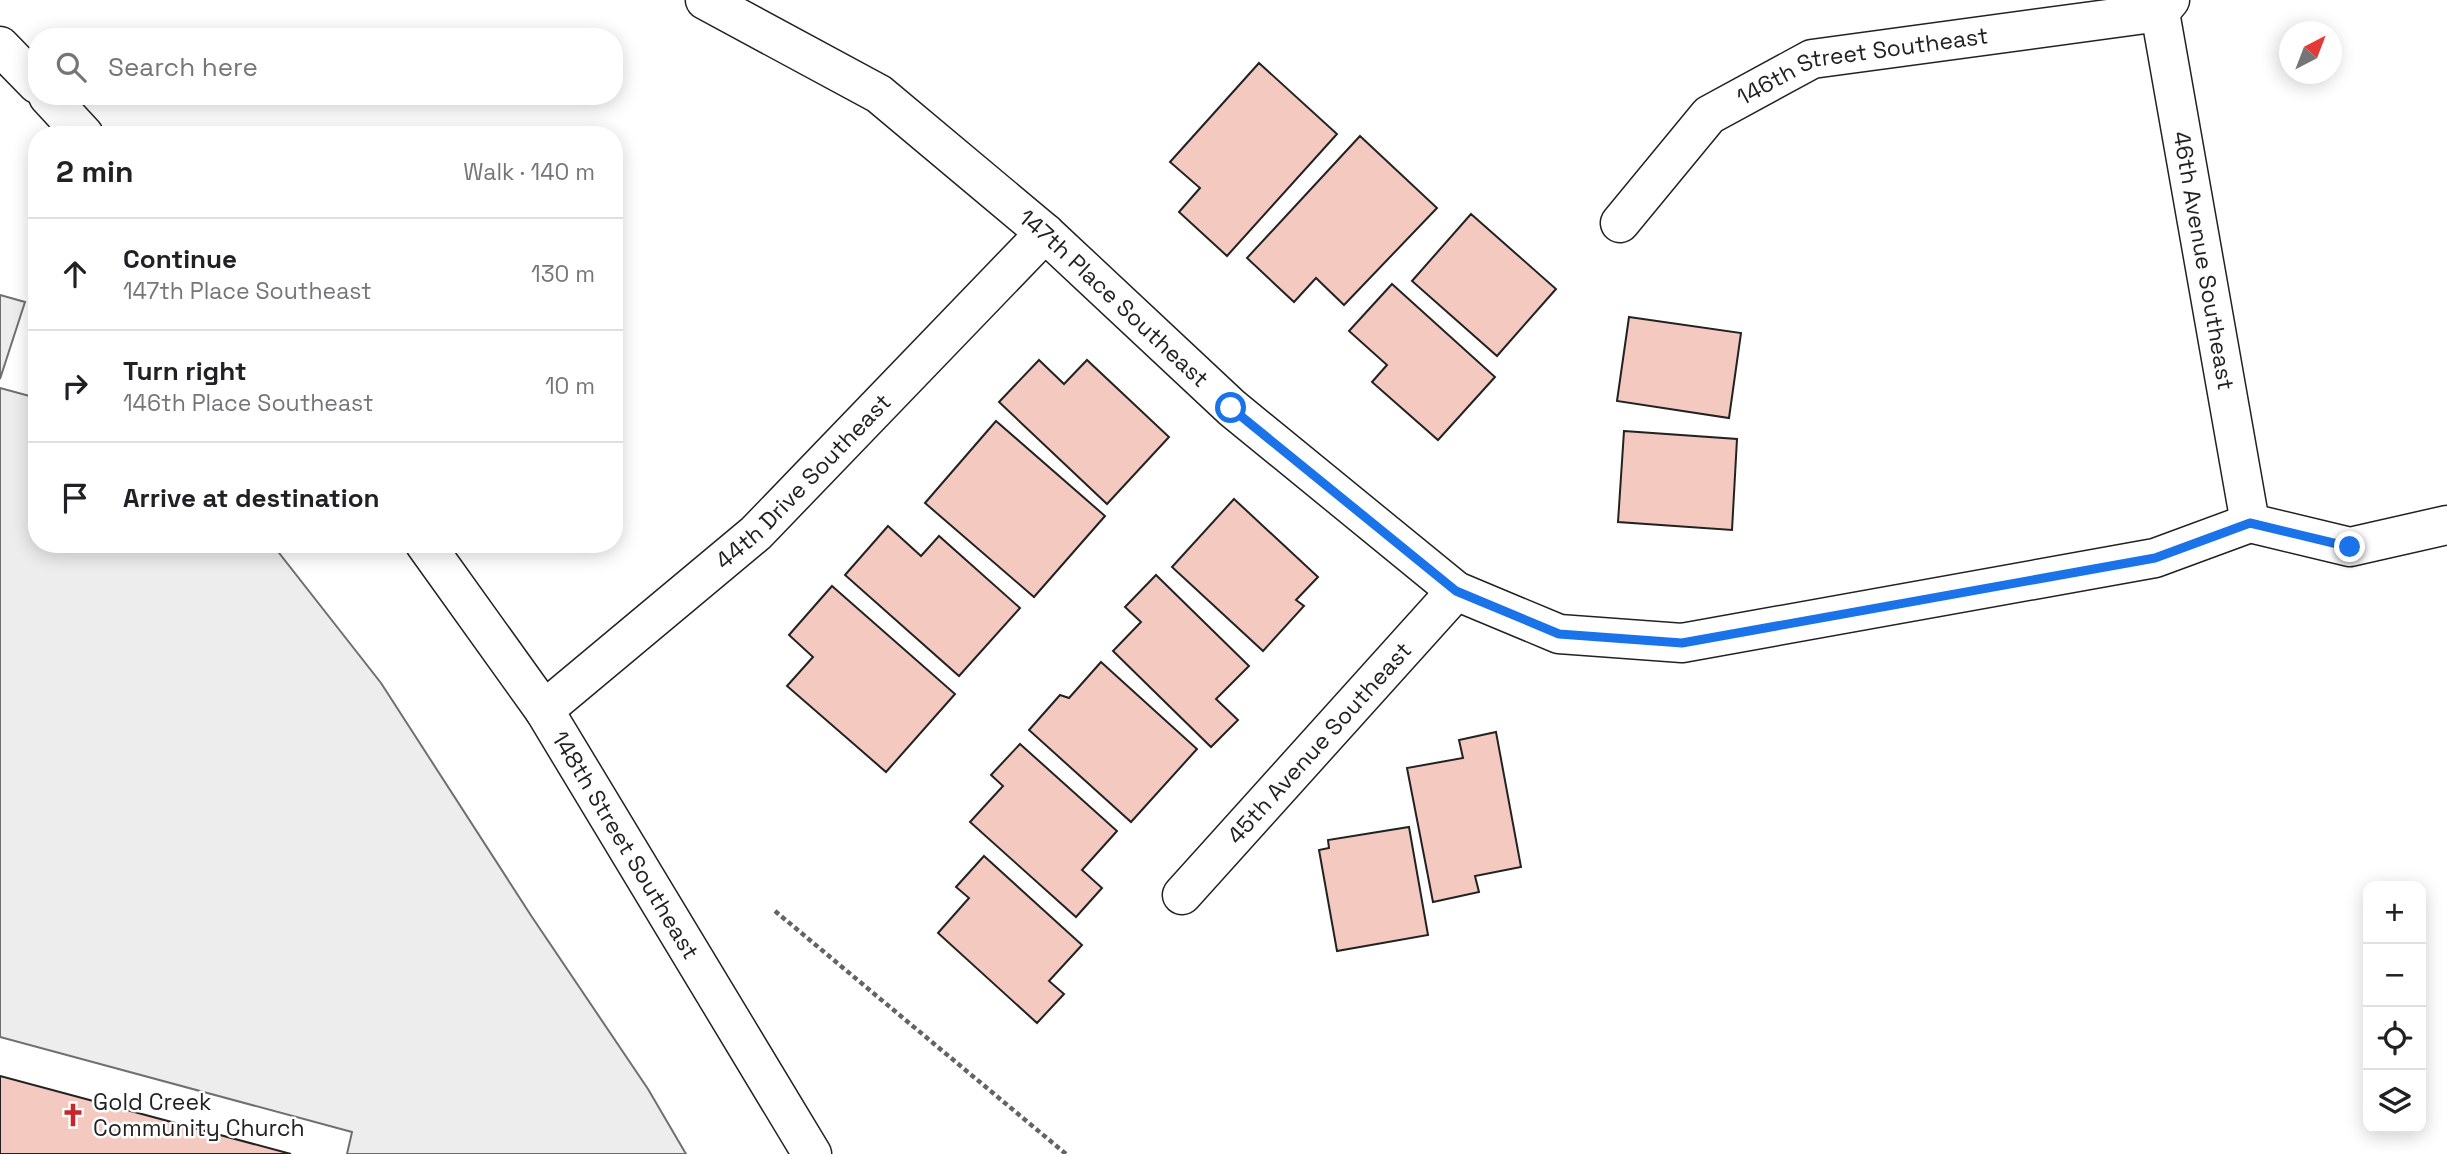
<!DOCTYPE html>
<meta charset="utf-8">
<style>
body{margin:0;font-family:"Space Grotesk",sans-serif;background:#f6f6f6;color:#202124}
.controls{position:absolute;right:21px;bottom:21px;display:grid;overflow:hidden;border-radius:14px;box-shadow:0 4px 18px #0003}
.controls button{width:63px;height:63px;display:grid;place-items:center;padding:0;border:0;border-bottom:2px solid #e0e0e0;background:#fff;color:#202124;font:35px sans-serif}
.compass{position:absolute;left:2279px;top:21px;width:63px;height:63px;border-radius:50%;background:#fff;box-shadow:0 4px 18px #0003;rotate:42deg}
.stop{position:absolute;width:21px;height:21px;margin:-16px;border:5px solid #1a73e8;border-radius:50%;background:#fff}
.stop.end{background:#1a73e8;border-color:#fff;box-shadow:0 2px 7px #0008}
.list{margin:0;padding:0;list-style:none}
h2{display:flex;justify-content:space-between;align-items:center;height:91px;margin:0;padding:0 28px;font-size:30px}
h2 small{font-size:23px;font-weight:400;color:#757577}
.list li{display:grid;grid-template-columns:46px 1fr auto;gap:21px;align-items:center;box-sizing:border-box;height:112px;padding:0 28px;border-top:2px solid #e0e0e0}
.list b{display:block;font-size:26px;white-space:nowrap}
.list p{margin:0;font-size:23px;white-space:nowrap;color:#757577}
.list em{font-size:23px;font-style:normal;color:#757577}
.icon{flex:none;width:38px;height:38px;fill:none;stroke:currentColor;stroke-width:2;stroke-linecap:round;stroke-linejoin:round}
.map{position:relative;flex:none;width:2447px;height:1154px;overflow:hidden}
.search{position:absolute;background:#fff;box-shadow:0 4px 18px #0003;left:28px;top:28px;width:595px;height:77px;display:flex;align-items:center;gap:18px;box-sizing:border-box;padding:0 24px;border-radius:28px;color:#757577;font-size:26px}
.panel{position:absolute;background:#fff;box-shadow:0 4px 18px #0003;left:28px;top:126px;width:595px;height:427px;border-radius:28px}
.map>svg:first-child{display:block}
.parking{fill:#ededed;stroke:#6f6f6f;stroke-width:2}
.building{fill:#f3c9c0;stroke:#222;stroke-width:2}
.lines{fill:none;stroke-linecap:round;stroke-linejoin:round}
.minor-casing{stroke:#222;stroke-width:41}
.tertiary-casing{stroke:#222;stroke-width:41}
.path{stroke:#646464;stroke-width:4.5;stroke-dasharray:5 3.5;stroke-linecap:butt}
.minor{stroke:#fff;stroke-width:38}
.tertiary{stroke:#fff;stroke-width:38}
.route{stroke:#1a73e8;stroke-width:9}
.labels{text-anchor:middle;stroke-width:5;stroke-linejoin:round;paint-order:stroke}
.street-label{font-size:23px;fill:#222;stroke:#fff}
.poi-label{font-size:23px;fill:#222;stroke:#fff;text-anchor:start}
</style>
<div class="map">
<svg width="2447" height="1154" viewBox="0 0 2447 1154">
<rect width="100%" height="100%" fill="#fff"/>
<!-- parking -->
<path class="parking" d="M0 295 25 302 0 379Z
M0 388 37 398V544H272L381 683 532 917 648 1089 686 1154H347L352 1132 0 1037Z"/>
<!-- building -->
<path class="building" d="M1259 63 1337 134 1227 256 1179 212 1200 188 1170 162Z
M1360 136 1437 208 1344 305 1316 278 1294 302 1247 258Z
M1471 214 1556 289 1497 356 1412 281Z
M1392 284 1495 377 1438 440 1372 382 1387 365 1349 331Z
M1629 317 1741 333 1729 418 1617 401Z
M1039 360 1064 384 1087 360 1169 437 1107 504 999 402Z
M996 421 1105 516 1034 597 925 503Z
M1624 431 1737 439 1732 530 1618 522Z
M1234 499 1318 577 1296 600 1304 606 1263 651 1172 567Z
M888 526 921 556 939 536 1020 608 959 676 845 575Z
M1156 575 1249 666 1216 699 1238 720 1211 747 1113 651 1141 622 1125 607Z
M832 586 955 694 886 772 787 686 813 657 789 635Z
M1101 662 1197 749 1131 822 1029 730 1060 695 1069 698Z
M1496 732 1521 867 1475 876 1479 892 1433 902 1407 768 1463 758 1459 740Z
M1020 744 1117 831 1082 870 1102 888 1076 917 970 822 1003 786 991 775Z
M1409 827 1428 935 1337 951 1319 850 1329 848 1328 840Z
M984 856 1082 945 1049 981 1064 994 1037 1023 938 933 969 898 956 887Z
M0 1076 291 1154H0Z"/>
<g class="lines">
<!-- minor casing -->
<g class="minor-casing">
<g id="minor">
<path id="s1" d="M705 0 879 94 1045 233 1232 408 1456 591 1559 634 1682 643 2155 558 2250 523"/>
<path id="s2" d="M2170 0 2160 12 2250 523"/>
<path id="s3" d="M1620 223 1709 115 1812 59 2160 12"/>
<path d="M2250 523 2350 547 2447 525"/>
<path id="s4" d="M544 710 756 533 1045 233"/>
<path id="s5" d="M1182 895 1456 591"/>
</g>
</g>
<!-- tertiary casing -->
<g class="tertiary-casing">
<g id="tertiary">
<path d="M0 46 37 84"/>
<path d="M48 96 84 135"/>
<path id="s6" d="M425 544 544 710 812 1154"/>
</g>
</g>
<!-- path -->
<path class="path" d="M775 911 1066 1154"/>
<!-- minor -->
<use href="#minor" class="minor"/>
<!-- tertiary -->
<use href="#tertiary" class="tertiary"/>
</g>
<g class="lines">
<!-- route -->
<path class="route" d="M1231 408 1456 591 1559 634 1682 643 2155 558 2250 523 2350 547"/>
</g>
<!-- icons -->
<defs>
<g id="church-bare" transform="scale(1.89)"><path d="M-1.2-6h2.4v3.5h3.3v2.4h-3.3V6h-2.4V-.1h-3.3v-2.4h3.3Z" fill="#c62828" stroke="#fff" stroke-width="2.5" paint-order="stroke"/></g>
</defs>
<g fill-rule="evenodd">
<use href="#church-bare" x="73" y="1115"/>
</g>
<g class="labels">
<!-- street labels -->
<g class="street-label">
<text dy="8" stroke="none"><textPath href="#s3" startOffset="304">146th Street Southeast</textPath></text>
<text dy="8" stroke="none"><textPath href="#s2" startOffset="268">46th Avenue Southeast</textPath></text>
<text dy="8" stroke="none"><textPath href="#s1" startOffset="509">147th Place Southeast</textPath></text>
<text dy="8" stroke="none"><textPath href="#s4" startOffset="346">44th Drive Southeast</textPath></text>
<text dy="8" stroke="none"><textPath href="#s5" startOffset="205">45th Avenue Southeast</textPath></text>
<text dy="8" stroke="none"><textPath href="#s6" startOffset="362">148th Street Southeast</textPath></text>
</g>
<!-- poi labels -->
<g class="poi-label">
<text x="93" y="1110">Gold Creek<tspan x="93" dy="26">Community Church</tspan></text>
</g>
</g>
</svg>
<div class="controls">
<button>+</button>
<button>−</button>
<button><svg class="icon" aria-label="locate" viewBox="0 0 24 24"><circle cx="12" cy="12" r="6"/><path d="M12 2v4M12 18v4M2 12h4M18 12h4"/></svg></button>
<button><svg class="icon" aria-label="layers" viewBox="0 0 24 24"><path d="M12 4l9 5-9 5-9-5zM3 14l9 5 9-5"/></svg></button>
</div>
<svg class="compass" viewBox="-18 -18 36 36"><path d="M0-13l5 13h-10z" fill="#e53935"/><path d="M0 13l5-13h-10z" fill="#757577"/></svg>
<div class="stop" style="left:1231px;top:408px"></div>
<div class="stop end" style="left:2350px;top:547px"></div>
<div class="search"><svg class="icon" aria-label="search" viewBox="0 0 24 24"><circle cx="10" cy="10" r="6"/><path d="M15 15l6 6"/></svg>Search here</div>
<section class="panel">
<h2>2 min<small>Walk · 140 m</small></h2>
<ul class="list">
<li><svg class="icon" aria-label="ahead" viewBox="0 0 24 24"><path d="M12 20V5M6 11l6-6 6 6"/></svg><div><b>Continue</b><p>147th Place Southeast</p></div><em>130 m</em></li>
<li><svg class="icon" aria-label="right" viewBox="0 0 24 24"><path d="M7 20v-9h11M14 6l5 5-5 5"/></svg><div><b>Turn right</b><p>146th Place Southeast</p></div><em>10 m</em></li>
<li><svg class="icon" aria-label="arrive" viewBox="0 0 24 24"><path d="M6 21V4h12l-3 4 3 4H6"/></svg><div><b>Arrive at destination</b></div></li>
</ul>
</section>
</div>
